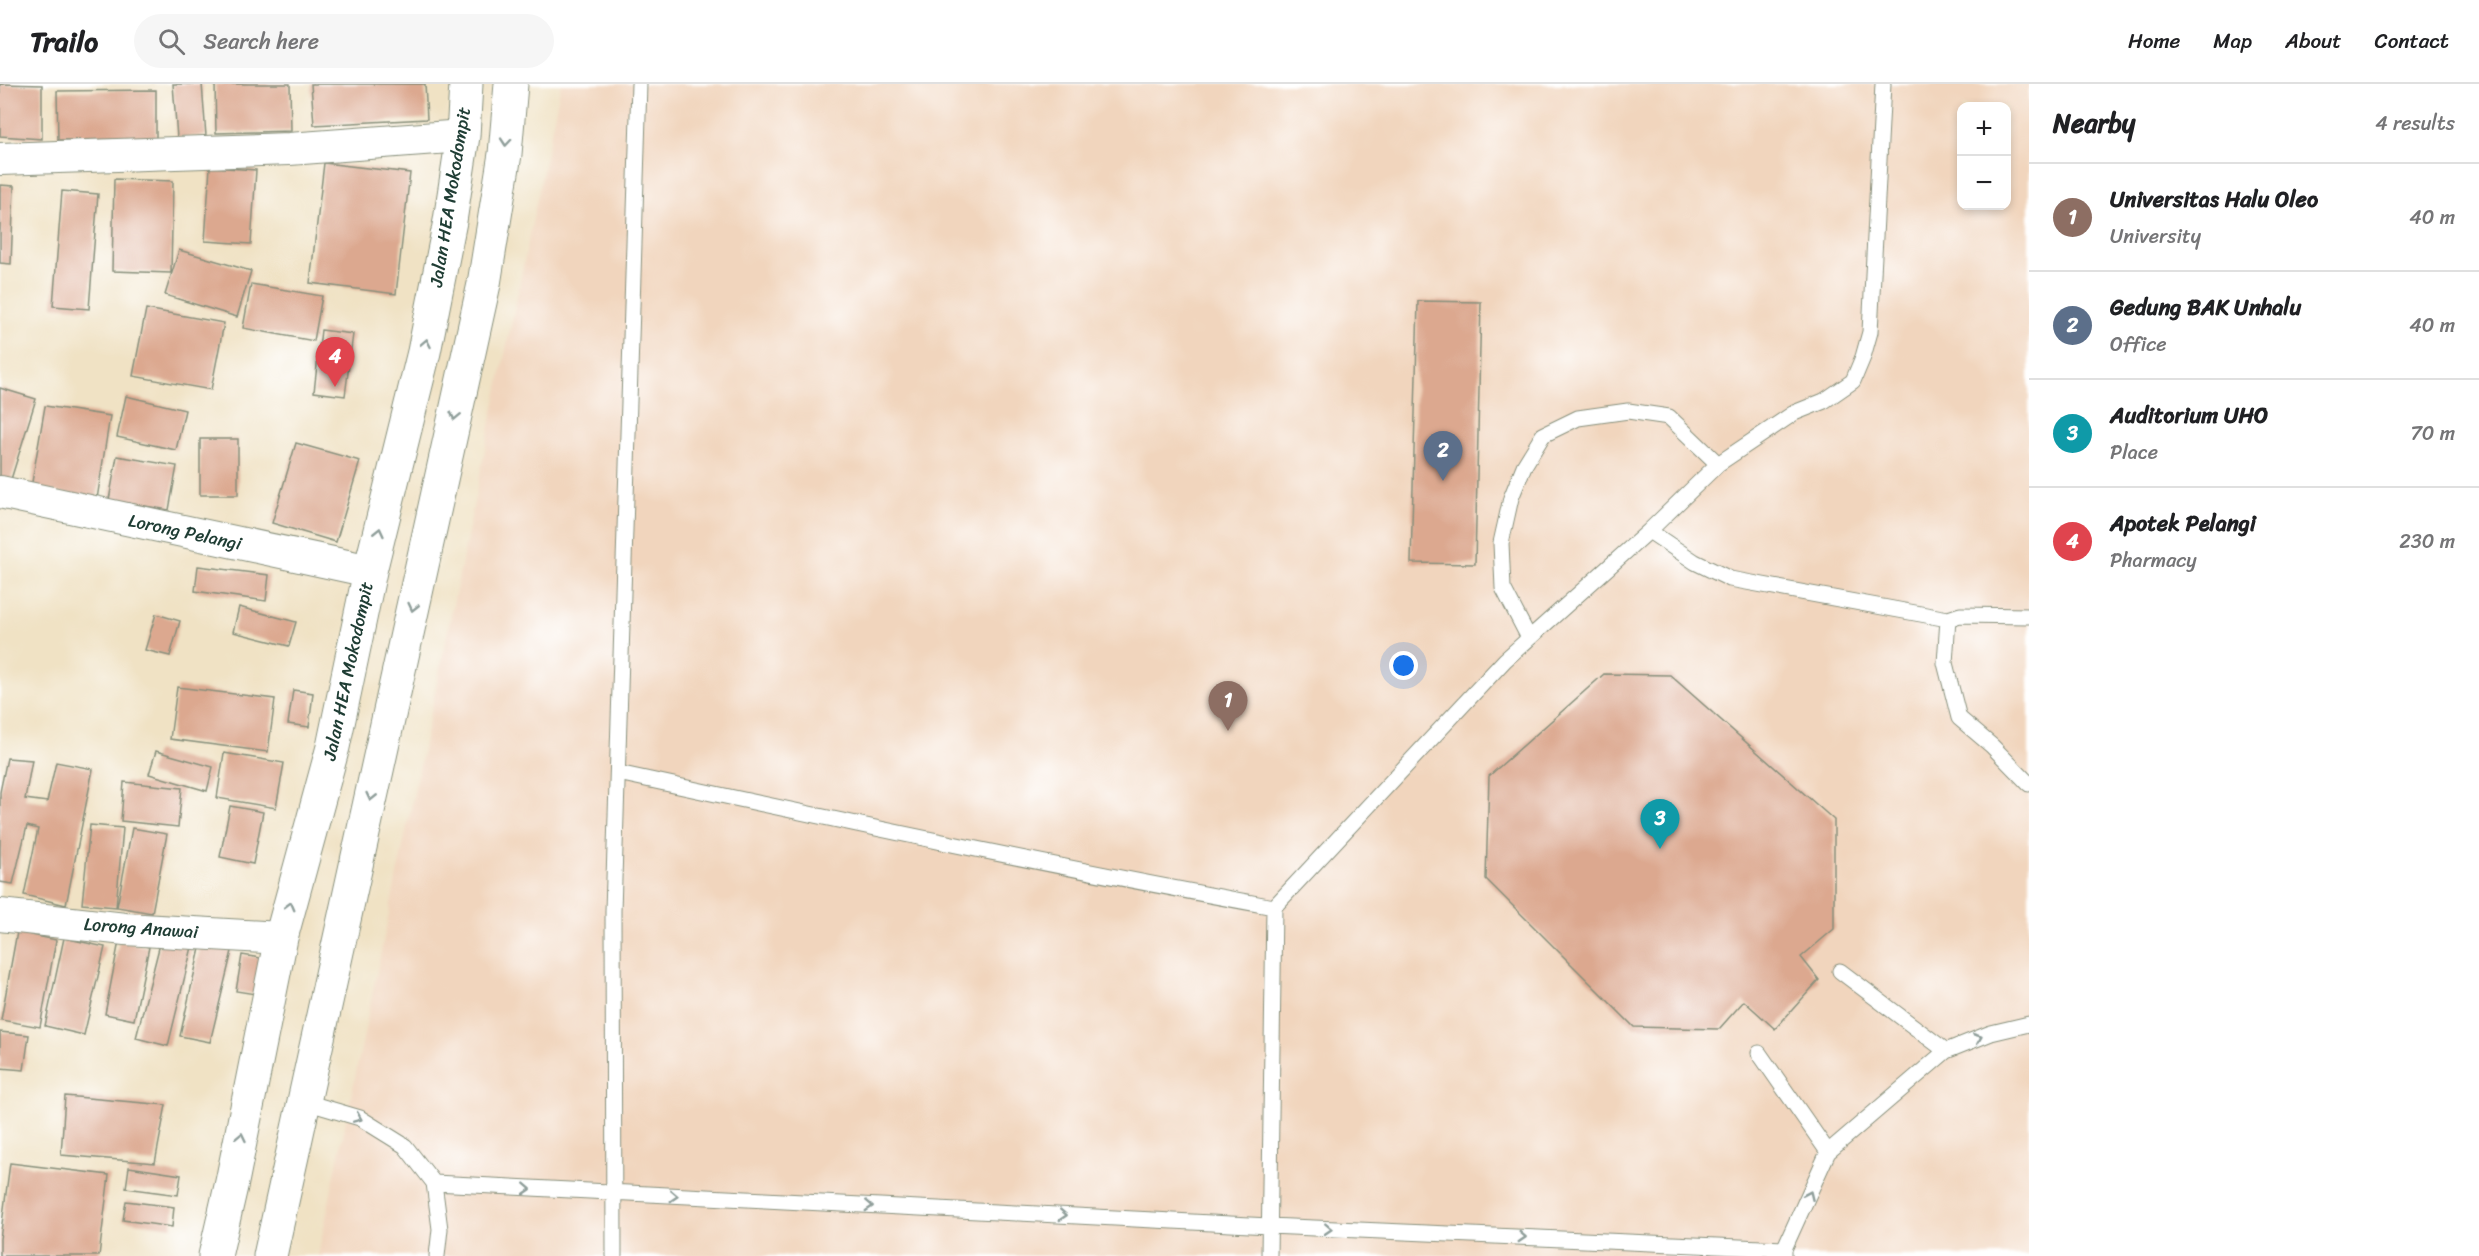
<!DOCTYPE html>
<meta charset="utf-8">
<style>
body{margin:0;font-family:Sriracha,sans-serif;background:#f6f6f6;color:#202124}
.controls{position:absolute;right:18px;top:18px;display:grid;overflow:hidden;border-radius:12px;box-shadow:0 3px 9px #0003}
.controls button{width:54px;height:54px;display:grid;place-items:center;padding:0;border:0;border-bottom:2px solid #e0e0e0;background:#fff;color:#202124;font:30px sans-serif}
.you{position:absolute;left:1404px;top:582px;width:21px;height:21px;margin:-15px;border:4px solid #fff;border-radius:50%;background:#1a73e8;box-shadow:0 0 0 9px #1a73e833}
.badge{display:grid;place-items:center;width:39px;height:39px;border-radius:50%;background:#d1495b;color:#fff;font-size:20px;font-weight:700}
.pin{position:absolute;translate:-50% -50px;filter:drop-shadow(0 2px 3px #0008)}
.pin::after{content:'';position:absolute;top:32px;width:21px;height:18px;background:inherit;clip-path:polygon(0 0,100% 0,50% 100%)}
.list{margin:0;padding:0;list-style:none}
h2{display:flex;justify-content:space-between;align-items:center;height:78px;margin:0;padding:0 24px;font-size:26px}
h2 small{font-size:20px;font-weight:400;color:#757577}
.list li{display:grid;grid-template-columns:39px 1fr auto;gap:18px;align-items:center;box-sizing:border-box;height:108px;padding:0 24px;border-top:2px solid #e0e0e0}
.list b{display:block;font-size:22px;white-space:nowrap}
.list p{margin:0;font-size:20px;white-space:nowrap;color:#757577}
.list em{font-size:20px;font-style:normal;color:#757577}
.icon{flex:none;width:33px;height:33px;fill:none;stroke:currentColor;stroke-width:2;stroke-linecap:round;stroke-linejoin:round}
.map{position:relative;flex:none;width:2029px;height:1172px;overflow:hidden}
header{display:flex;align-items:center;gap:36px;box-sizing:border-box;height:84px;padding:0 30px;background:#fff;border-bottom:2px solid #e0e0e0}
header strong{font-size:28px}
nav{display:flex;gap:33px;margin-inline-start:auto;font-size:21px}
.search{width:420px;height:54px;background:#f6f6f6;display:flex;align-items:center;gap:15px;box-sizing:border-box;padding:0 21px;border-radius:33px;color:#757577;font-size:22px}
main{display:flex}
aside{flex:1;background:#fff}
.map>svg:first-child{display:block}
.built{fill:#f1d5bd;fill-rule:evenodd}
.building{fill:#dca88f}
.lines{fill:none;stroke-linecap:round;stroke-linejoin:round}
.lane-casing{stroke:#88907c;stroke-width:17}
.street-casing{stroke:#88907c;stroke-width:34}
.secondary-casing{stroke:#88907c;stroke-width:35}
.lane{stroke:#fff;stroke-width:15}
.street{stroke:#fff;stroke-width:32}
.secondary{stroke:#fff;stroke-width:33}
.oneway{stroke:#8f9e9a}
.labels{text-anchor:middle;stroke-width:4.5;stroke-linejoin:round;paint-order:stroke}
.street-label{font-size:18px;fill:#1f3d34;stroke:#fff}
</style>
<header>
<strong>Trailo</strong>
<div class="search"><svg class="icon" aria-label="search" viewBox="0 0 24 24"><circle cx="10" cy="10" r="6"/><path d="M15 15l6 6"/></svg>Search here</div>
<nav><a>Home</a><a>Map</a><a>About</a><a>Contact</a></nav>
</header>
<main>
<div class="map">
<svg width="2029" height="1172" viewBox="0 0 2029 1172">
<rect width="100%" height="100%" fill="#fff"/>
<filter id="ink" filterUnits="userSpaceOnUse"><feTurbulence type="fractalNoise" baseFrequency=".0167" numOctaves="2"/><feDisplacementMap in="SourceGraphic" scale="12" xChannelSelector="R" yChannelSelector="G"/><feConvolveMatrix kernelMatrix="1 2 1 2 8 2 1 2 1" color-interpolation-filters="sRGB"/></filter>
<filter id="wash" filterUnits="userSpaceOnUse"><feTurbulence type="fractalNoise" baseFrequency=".008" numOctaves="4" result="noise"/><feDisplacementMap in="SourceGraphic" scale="24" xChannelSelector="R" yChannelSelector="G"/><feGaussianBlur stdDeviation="1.35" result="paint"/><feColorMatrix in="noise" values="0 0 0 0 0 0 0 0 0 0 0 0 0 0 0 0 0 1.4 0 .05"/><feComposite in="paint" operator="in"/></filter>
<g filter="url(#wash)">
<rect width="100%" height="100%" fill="#f0e2c4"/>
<!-- built -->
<path class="built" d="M561 0H2029V1172H318ZM1962 22H2006V122H1962Z"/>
<g id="blocks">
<!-- building -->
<path class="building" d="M0 0 42 1V55L0 52Z
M173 0H202L206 52 177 54Z
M215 0H290L291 47 216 49Z
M311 0H425L427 35 314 41Z
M156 6V55L58 56 57 7Z
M324 79 410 89 396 210 310 199Z
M210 83 256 86 251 160 205 157Z
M114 95 173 97 171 189 112 187Z
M0 101 14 102 11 180 0 179Z
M62 107 98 110 89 225 53 222Z
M179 166 251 187 237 233 165 211Z
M251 200 322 212 314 257 243 244Z
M1418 217 1481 218 1475 480 1411 479Z
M146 225 224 239 211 306 133 292Z
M321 246 353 250 345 312 314 308Z
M0 304 36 315 8 405 0 403Z
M126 312 185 326 176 366 117 353Z
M45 322 110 332 97 415 31 404Z
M200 355H238V411H200Z
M296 359 360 377 336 458 272 439Z
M117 372 177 382 169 426 109 416Z
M198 482 269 491 266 517 195 507Z
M239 523 296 538 289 562 233 548Z
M156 530 180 537 170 572 145 566Z
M1604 590 1670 591 1834 736V845L1801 873 1819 896 1775 945 1744 917 1719 945 1634 943 1486 795 1489 692Z
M177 603 275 615 268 668 170 655Z
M293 606 313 609 309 643 288 640Z
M156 667 213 683 207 707 149 690Z
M224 669 284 679 276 724 217 714Z
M7 674 32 676 25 715 47 718 56 678 93 685 66 821 24 811 38 745 27 742 13 800 0 798V708Z
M124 698 182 704 178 743 121 737Z
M230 722 263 728 253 780 220 773Z
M90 741 123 744 116 823 82 820Z
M132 744 167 750 152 829 117 823Z
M17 848 56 856 40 943 1 936Z
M64 854 105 863 84 951 45 942Z
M161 856 192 863 168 962 136 954Z
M119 857 149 863 134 936 105 930Z
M201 860 232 867 210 958 180 952Z
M242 871 261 874 255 910 236 907Z
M0 948 29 951 24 986 0 984Z
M65 1012 166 1021 155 1079 61 1071Z
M10 1079 109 1091 99 1172H0V1155Z
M129 1083 181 1091 178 1111 126 1104Z
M126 1117 174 1123 172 1143 123 1136Z"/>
</g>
</g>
<g filter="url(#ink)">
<use href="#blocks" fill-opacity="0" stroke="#88907c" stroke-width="1.5"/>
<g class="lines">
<!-- lane casing -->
<g class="lane-casing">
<path id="lane" d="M1649 447 1695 478 1730 495 1948 535 1960 531 2029 532
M1948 535 1945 579 1959 634 1992 662 2029 700
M1529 554 1503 504 1501 459 1511 414 1524 382 1543 351 1578 334 1628 327 1669 333 1718 380
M618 689C836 736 1054 783 1274 823
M1840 887 1946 967
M1759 969 1828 1068
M302 1017 360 1034 405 1062 434 1099 1269 1142 1784 1165
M434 1099 440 1145 437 1172
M614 1172 613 827 639 0
M1269 1172 1274 823 1505 576 1649 447 1718 380 1794 329 1824 317 1853 297 1863 273 1870 248 1883 0
M1784 1172V1165L1828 1068 1946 967 1991 949 2029 940"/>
</g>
<!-- street casing -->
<g class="street-casing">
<path id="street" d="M0 75 289 65 463 52
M0 408 370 487
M0 831 125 845 281 854"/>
</g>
<!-- secondary casing -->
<g class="secondary-casing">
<path id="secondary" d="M215 1172 232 1098 281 854 333 663 370 487 424 268 450 137 463 52 466 0
M270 1172 484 200 505 70 511 0"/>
</g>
<!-- lane -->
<use href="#lane" class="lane"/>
<!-- street -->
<use href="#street" class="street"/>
<!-- secondary -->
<use href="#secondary" class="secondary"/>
</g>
<!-- one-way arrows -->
<defs><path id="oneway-chevron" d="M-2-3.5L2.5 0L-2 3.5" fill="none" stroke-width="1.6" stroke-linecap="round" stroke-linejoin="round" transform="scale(1.5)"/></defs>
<g class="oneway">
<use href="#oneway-chevron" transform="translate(506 58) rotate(95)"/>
<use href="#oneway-chevron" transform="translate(426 259) rotate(-79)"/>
<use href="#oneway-chevron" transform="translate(455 332) rotate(102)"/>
<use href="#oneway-chevron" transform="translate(379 448) rotate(-77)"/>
<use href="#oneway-chevron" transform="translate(413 523) rotate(103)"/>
<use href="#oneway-chevron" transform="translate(371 713) rotate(103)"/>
<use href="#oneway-chevron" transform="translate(290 822) rotate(-75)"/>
<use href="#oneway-chevron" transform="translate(1978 954) rotate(-22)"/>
<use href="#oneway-chevron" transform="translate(358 1034) rotate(23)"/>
<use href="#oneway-chevron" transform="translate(241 1053) rotate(-78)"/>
<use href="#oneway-chevron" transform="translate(527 1105) rotate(3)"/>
<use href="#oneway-chevron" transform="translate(1809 1111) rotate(-66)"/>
<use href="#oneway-chevron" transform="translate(674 1112) rotate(3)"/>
<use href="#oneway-chevron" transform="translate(869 1122) rotate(3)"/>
<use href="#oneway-chevron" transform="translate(1063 1131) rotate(3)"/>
<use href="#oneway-chevron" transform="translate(1328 1145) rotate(3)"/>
<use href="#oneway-chevron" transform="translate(1522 1153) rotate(3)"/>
</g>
</g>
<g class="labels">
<!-- street labels -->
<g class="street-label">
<text transform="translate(450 113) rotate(-81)" y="6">Jalan HEA Mokodompit</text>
<text transform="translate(185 448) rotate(12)" y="6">Lorong Pelangi</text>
<text transform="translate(348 587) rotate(-78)" y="6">Jalan HEA Mokodompit</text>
<text transform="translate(141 844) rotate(4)" y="6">Lorong Anawai</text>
</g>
</g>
</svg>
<div class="controls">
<button>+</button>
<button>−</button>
</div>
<div class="you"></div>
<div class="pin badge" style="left:1228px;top:647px;background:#8d6e63">1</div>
<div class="pin badge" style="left:1443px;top:397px;background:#5c6f8a">2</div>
<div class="pin badge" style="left:1660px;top:765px;background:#0f9aa8">3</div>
<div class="pin badge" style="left:335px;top:303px;background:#e0444e">4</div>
</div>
<aside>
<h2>Nearby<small>4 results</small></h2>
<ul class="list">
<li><span class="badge" style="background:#8d6e63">1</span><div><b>Universitas Halu Oleo</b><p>University</p></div><em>40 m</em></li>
<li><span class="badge" style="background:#5c6f8a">2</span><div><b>Gedung BAK Unhalu</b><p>Office</p></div><em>40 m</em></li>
<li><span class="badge" style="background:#0f9aa8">3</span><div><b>Auditorium UHO</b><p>Place</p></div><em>70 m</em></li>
<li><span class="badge" style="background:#e0444e">4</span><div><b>Apotek Pelangi</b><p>Pharmacy</p></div><em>230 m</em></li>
</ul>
</aside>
</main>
